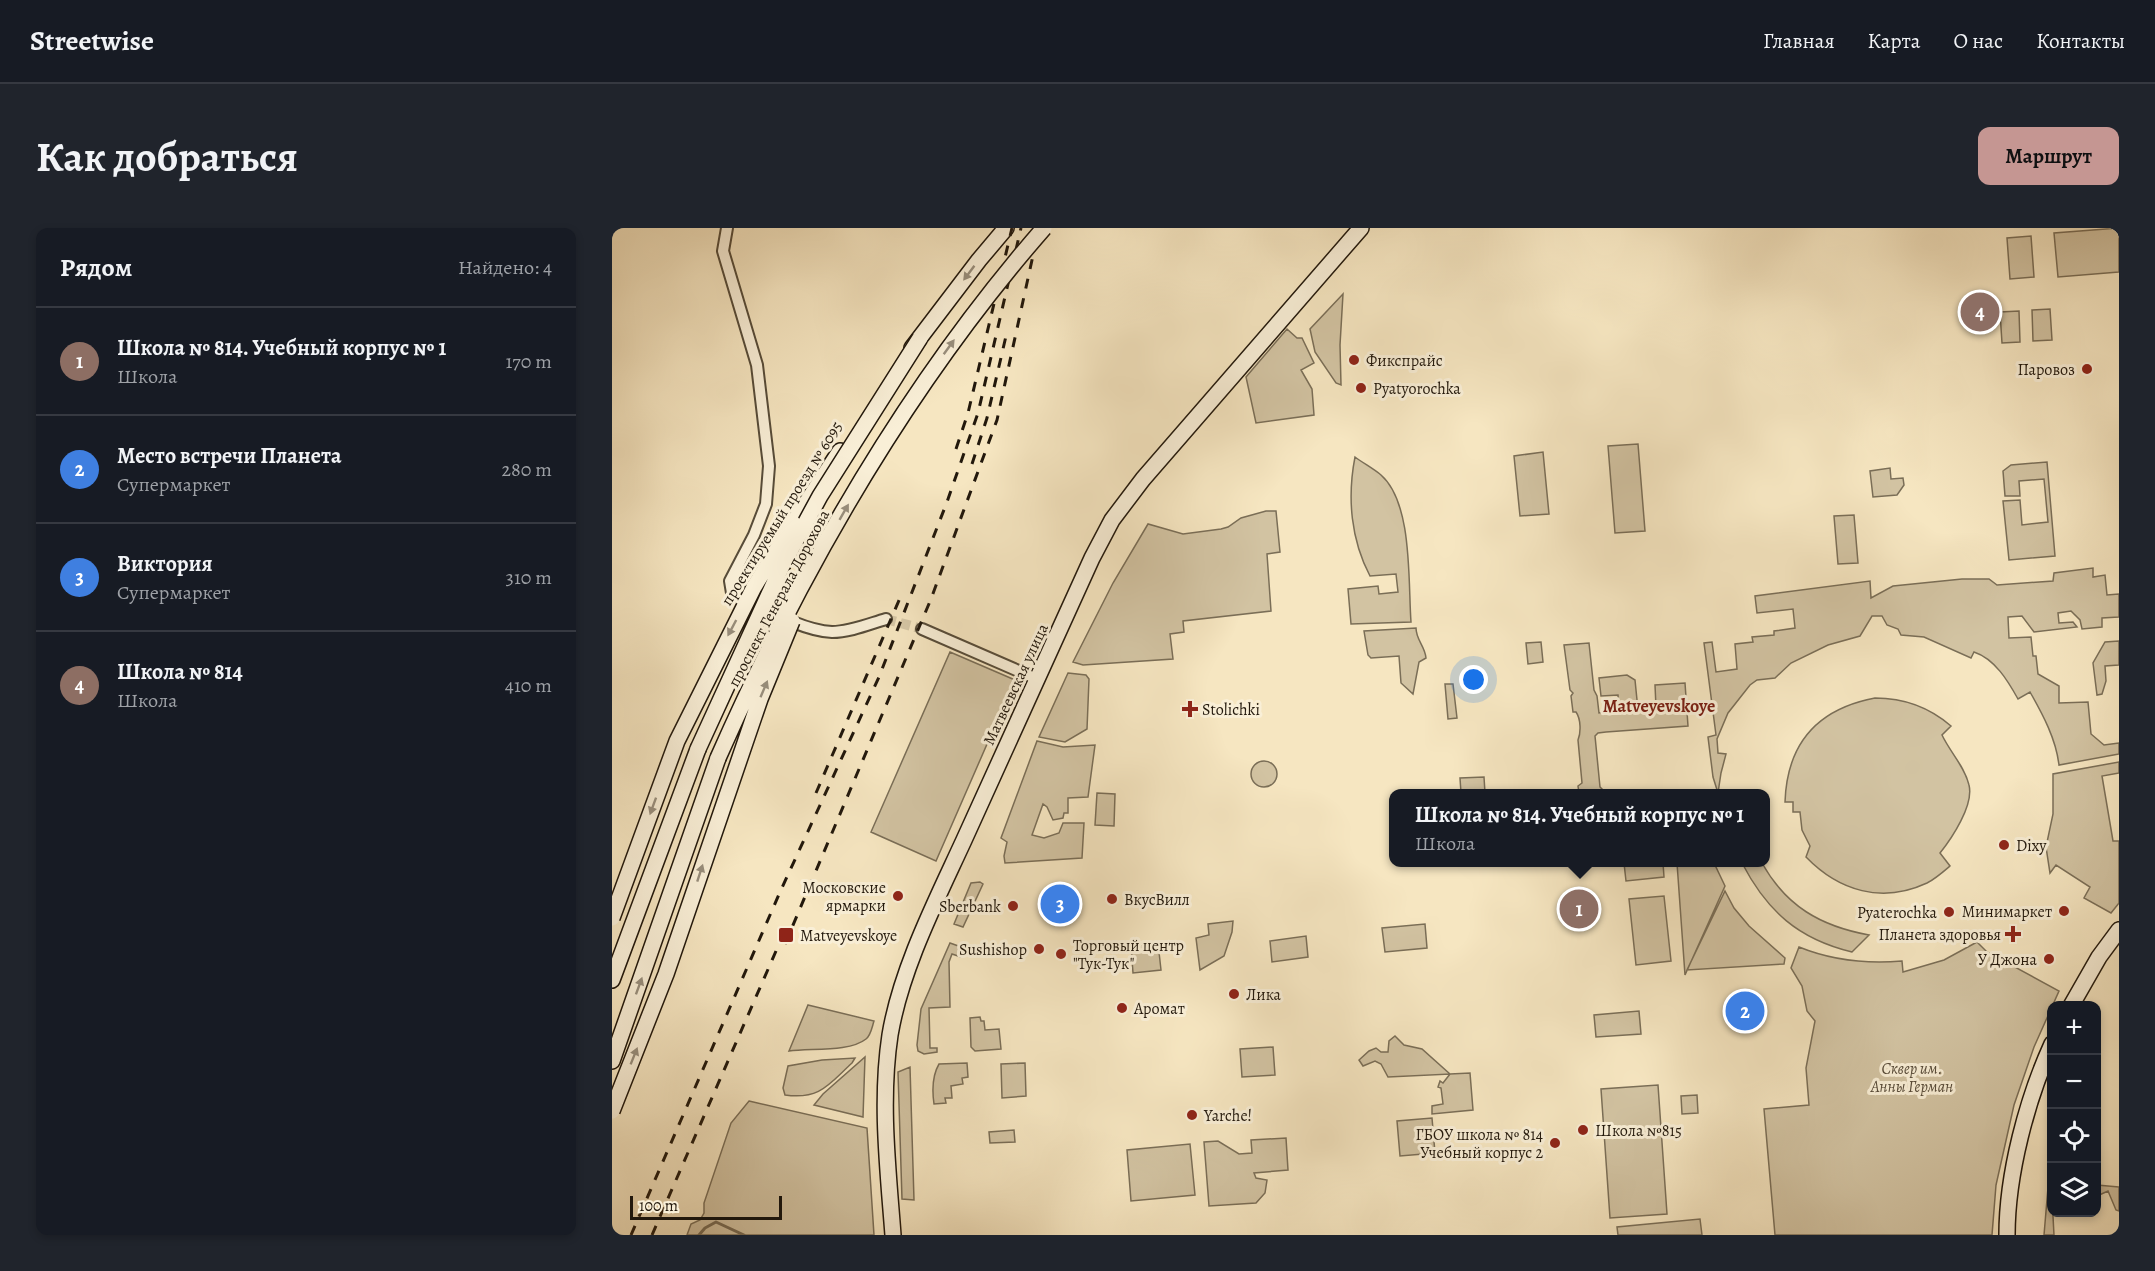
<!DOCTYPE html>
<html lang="ru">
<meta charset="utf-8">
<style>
body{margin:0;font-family:Alegreya,serif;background:#20242c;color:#f1f3f6}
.controls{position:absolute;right:18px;bottom:18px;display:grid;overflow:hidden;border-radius:12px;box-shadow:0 3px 9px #0003}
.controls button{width:54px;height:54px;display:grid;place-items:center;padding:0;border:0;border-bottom:2px solid #363941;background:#171b24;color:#f1f3f6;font:30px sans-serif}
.scale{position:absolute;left:18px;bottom:15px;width:152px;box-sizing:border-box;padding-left:6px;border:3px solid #22180c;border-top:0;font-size:16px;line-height:21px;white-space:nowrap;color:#22180c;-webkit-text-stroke:4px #f9efd7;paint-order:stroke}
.you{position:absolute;left:862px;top:452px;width:21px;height:21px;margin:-15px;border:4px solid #fff;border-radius:50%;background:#1a73e8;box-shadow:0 0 0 9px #1a73e833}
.badge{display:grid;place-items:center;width:39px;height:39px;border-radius:50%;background:#c59692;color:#fff;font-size:20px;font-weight:700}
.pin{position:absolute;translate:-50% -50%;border:3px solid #fff;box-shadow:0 2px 6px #0006}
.popup{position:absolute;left:777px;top:561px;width:381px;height:78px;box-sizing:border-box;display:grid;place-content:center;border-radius:12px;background:#171b24;filter:drop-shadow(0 2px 4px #0005);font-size:20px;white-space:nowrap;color:#9ea1a6}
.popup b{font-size:22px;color:#f1f3f6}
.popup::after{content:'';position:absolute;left:50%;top:100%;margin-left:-12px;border:12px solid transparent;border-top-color:#171b24}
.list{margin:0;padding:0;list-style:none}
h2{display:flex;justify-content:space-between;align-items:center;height:78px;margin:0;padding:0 24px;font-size:26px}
h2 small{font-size:20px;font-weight:400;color:#9ea1a6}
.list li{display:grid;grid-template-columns:39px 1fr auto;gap:18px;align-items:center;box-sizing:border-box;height:108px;padding:0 24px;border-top:2px solid #363941}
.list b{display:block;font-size:22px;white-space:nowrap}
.list p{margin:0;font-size:20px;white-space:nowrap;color:#9ea1a6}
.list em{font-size:20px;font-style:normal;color:#9ea1a6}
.icon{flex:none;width:33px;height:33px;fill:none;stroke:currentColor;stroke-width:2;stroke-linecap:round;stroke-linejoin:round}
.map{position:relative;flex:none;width:1507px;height:1007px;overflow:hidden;border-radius:12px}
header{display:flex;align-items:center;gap:36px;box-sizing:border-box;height:84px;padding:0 30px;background:#171b24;border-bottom:2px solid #363941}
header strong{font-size:28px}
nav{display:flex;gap:33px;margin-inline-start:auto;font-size:21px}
.intro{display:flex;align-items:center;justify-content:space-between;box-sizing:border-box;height:144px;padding:0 36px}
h1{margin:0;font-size:42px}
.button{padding:15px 27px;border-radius:12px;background:#c59692;color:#111;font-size:21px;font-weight:700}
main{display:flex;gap:36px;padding:0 36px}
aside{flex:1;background:#171b24;border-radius:12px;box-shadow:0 3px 9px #0003}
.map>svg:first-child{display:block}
.green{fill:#d2c3a2;stroke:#7a6e57;stroke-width:1.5}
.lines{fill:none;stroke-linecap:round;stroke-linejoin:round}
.stream{stroke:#766a53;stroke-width:3}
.street-tunnel{stroke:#d6c7a6;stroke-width:10;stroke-dasharray:10 5;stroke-linecap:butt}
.street-casing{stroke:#574c39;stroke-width:14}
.secondary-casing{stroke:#22180c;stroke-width:18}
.street{stroke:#f9efd7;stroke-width:10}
.secondary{stroke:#f9efd7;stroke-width:15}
.rail{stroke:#22180c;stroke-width:3;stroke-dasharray:10 10;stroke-linecap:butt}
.secondary-bridge-casing{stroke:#22180c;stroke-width:18;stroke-linecap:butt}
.secondary-bridge{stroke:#f9efd7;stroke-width:15}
.oneway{fill:#988e7c}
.poi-dot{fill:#8f2418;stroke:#f9efd7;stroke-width:2}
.labels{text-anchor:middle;stroke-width:6;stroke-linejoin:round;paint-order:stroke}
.poi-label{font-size:16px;fill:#22180c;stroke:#f9efd7;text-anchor:start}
.street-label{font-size:16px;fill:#22180c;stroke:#f9efd7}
.park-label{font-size:16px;font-style:italic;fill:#574b39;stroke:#f9efd7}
.neighbourhood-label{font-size:18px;font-weight:bold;fill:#7a1f14;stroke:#f9efd7}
</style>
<header>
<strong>Streetwise</strong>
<nav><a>Главная</a><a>Карта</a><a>О нас</a><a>Контакты</a></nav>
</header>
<div class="intro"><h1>Как добраться</h1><a class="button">Маршрут</a></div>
<main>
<aside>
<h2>Рядом<small>Найдено: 4</small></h2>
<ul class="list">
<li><span class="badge" style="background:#8d6e63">1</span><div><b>Школа № 814. Учебный корпус № 1</b><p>Школа</p></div><em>170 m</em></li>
<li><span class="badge" style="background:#3f7fe0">2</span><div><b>Место встречи Планета</b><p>Супермаркет</p></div><em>280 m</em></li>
<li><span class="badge" style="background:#3f7fe0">3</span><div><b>Виктория</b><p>Супермаркет</p></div><em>310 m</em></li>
<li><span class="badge" style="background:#8d6e63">4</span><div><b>Школа № 814</b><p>Школа</p></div><em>410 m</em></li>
</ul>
</aside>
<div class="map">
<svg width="1507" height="1007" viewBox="0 0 1507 1007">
<rect width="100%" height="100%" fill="#f6e6c1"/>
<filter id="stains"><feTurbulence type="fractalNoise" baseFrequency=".00333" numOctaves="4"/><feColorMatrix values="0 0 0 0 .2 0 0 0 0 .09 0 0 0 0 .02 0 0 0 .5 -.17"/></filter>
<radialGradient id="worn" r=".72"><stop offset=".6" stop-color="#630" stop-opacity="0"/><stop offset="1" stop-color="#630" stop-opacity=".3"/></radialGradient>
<!-- green -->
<path class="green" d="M1507 0V44L1446 49 1442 5Z
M1419 8 1422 49 1398 51 1395 10Z
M731 66 728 117 729 157 724 155 703 124 698 101Z
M1438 81 1440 112 1421 113 1420 82Z
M1407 83 1408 114 1390 115 1388 84Z
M675 101 685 110H690L702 135 689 142 700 161 702 187 644 195 634 149Z
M1026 216 1033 303 1003 305 996 218Z
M931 224 937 286 908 288 902 228Z
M743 229C751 235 762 241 769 247 801 275 796 354 799 394L739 396 736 361 766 358 767 366 786 364 784 346 758 348C739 312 735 270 743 229Z
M1435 234 1443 328 1397 332 1391 273 1408 272 1410 297 1436 294 1432 251 1407 253 1408 268H1393L1391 243 1399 237Z
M1278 240 1279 251 1291 250 1292 257 1285 267 1261 269 1258 243Z
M654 283H664L668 324 655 326 659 383 571 393 572 404 558 406 561 431 471 437 461 434 501 355 536 296 571 306 609 301 616 299 629 290Z
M1242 287 1246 335 1226 336 1222 288Z
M1481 340V349L1493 347 1495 367 1507 366V389L1490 390V399L1470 401 1468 392 1459 383 1446 385 1447 395 1461 394 1465 399 1422 404 1410 388 1396 389 1397 410 1419 409 1421 428H1424L1426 446 1447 458V475L1476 474 1479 506 1492 517 1507 515V526L1447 537C1444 511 1431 487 1418 464L1406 471C1396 453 1383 431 1362 424L1359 430 1312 409 1289 407 1286 401 1275 397 1270 388H1260L1248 408 1216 417 1179 435 1163 450 1145 452 1138 457 1116 485 1105 511 1106 525 1114 526 1109 545 1106 565 1101 549 1096 509 1104 507 1092 415 1100 414 1104 444 1125 441 1123 416 1141 414 1140 409 1162 407V403L1183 400 1181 381 1145 385 1143 368 1258 353 1259 370 1281 358 1350 351H1377L1385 357 1441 353 1442 345Z
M804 400C804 412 813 418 814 430L807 434 801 466 789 455 787 428 759 430 756 427 752 403Z
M1507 413V437L1493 438 1494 453 1490 466 1485 467 1481 435 1493 414Z
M929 414 931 434 916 436 914 415Z
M977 415 982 462 985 468 987 485 1007 482 1006 467 989 468 987 450 1015 447 1023 452 1026 482 1044 479 1043 457 1073 455 1076 498 994 504 986 505 983 508 988 559 991 562 988 565H967L966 558 970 555 966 512C969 505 969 491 964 484H961L959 468 961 465 958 462 952 417Z
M338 424 403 452 324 633 259 604Z
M456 445 474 447 477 451 475 501 453 514 427 509Z
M833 456H841L845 490 836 491Z
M1263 470C1292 470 1317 479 1339 498L1330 507C1338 524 1353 539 1357 557 1362 577 1340 610 1328 625L1338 638C1331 644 1323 651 1315 655 1270 676 1227 663 1194 629L1198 618 1190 602 1188 584H1181V574H1173C1175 515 1205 481 1263 470Z
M425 513 451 519 483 517 476 569 456 570V585H452L451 590 441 592 435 579 431 576 420 607 432 610 447 605 451 595H472L470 630 393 635 392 628 395 614 389 610Z
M639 546a13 13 0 1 1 26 0a13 13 0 1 1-26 0Z
M1507 534V545L1490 548 1501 613H1507V675L1499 685 1472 670 1478 659 1444 637 1438 645 1434 619 1441 586V546Z
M872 549 873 565H849L848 550Z
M485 565 503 566 502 598 483 597Z
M1012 635H1051L1052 649 1014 653Z
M1065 635H1102L1113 658 1073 747Z
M1130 635H1150C1174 678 1208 698 1257 707L1240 724C1186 711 1155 683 1130 635Z
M368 654 371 656 351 699 342 696 359 655Z
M1113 663 1122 680 1137 698 1173 730 1172 736 1075 742Z
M1052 668 1059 733 1024 737 1017 671Z
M621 693 620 704 612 728 588 742 584 710 597 707 596 696Z
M813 696 815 720 773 724 770 700Z
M694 708 696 729 660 734 658 713Z
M1365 714 1375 724 1447 763 1422 819 1402 877 1384 957 1380 1007H1163L1152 881 1197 877 1194 840 1203 793 1195 783 1190 758 1179 740 1187 719C1219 732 1255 736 1290 733L1291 744 1332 732Z
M338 715 352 720 349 729 340 726 337 734 338 779 317 780 318 820H325V824L312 826 306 823 305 817 309 781Z
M546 715 549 742 521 745 519 718Z
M196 777 262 793C260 799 259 807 254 811 238 824 199 820 177 823Z
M1027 783 1029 806 984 809 982 787Z
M368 789 369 793H372L373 802 387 801 389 821 363 823 359 819 358 790Z
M783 808 792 817 810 821 838 846 858 845 861 882 820 886V878L831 876 829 860 826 859 828 853 831 855 838 846 776 849 769 836 763 833 751 838 747 832 757 823 764 820 769 824H776L777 813Z
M661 819 663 847 630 849 628 821Z
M253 829 251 889 202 877 211 866Z
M243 830 240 835C217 856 208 872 173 867L171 860 176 838 210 832Z
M355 835 356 849 350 850 351 856 339 858 340 870H333L334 875 322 876C320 862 320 848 327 836Z
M413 835 414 868 390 870 389 836Z
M298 839 302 972 290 971 286 844Z
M1046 857 1055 986 998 990 989 861Z
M1085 867 1086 885 1070 886 1069 868Z
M137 873 255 900 262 1007H75L79 996 88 992 92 985V975L119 895Z
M820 890 823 925 788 928 785 893Z
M402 902 403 914 378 915 377 904Z
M674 910 676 942 642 945 644 950 655 952 653 965 644 975 597 978 592 914 606 913 627 926 640 925 639 912Z
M578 916 583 967 519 973 515 922Z
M1437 948 1439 950 1442 1007H1432Z
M1485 957 1507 959V983L1504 982 1496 963 1485 968Z
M1088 991 1090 1007H1006L1005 999Z"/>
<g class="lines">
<!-- stream -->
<path class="stream" d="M87 1007 93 1000 104 994 132 1007"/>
<!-- street-tunnel -->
<path class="street-tunnel" d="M274 391 310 401"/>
<!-- street casing -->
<g class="street-casing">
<path id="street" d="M115 0 111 23 145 137 157 238 154 276 142 307 118 353 120 365C148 378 190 403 220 404 238 404 257 396 274 391
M310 401 425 451"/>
</g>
<!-- secondary casing -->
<g class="secondary-casing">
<path id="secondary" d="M300 120 367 32 394 0
M181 295 228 223
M0 752 86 521
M1459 778 1487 729 1507 702
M0 833 106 530
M281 1007C276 941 268 873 278 807 289 741 324 673 352 612 395 518 437 424 480 330L500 292 531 251 749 0
M1395 1007C1395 946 1415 871 1440 816"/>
</g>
<!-- street -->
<use href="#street" class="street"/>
<!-- secondary -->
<use href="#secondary" class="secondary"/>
<!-- rail -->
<path class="rail" d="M344 221 356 185 400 0
M360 236 375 190 394 108
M204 565 288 370
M173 716 319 371 385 192 427 0
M19 1007 168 664 267 449 335 274 366 185 409 0
M40 1007 164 723"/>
<!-- secondary-bridge casing -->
<g class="secondary-bridge-casing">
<path id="secondary-bridge" d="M86 521 169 340 208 268 308 110
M106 530C190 340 295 157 432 0
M0 690 65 513 142 359 181 295
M0 883 54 746 148 471 180 393"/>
</g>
<!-- secondary-bridge -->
<use href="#secondary-bridge" class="secondary-bridge"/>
</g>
<!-- one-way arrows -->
<defs><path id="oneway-solid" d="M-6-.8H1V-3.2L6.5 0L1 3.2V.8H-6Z" transform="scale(1.5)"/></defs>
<g class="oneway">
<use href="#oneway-solid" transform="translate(357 45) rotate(127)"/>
<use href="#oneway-solid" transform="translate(337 119) rotate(-54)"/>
<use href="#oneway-solid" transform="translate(232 284) rotate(-60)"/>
<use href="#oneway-solid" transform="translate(120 400) rotate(118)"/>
<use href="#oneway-solid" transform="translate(152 461) rotate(-67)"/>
<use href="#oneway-solid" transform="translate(41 578) rotate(110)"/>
<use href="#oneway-solid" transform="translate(88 645) rotate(-72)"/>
<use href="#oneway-solid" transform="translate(27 758) rotate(-70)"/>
<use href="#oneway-solid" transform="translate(22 828) rotate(-68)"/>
</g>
<!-- markers -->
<g class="poi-dot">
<circle cx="742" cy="132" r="6"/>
<circle cx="1475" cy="141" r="6"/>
<circle cx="749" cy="160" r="6"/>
<path d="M575 472h6v6h6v6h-6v6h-6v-6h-6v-6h6z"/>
<circle cx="1392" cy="617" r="6"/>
<circle cx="286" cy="668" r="6"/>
<circle cx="500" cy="671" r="6"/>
<circle cx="401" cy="678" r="6"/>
<circle cx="1452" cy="683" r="6"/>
<circle cx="1337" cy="684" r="6"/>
<path d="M1398 697h6v6h6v6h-6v6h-6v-6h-6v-6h6z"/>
<rect x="166" y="699" width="16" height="16" rx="3"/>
<circle cx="427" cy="721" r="6"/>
<circle cx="449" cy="726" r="6"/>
<circle cx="1437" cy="731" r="6"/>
<circle cx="622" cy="766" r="6"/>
<circle cx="510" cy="780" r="6"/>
<circle cx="580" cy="887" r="6"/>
<circle cx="971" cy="902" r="6"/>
<circle cx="943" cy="915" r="6"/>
</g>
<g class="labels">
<!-- poi labels -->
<g class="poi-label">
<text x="754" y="138">Фикспрайс</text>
<text x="1463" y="147" text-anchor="end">Паровоз</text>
<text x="761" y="166">Pyatyorochka</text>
<text x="590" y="487">Stolichki</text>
<text x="1404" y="623">Dixy</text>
<text x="274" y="665" text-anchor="end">Московские<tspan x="274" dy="18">ярмарки</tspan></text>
<text x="512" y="677">ВкусВилл</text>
<text x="389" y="684" text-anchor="end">Sberbank</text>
<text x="1440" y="689" text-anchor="end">Минимаркет</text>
<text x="1325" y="690" text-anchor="end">Pyaterochka</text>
<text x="1389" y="712" text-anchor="end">Планета здоровья</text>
<text x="188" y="713">Matveyevskoye</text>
<text x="461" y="723">Торговый центр<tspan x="461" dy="18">"Тук-Тук"</tspan></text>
<text x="415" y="727" text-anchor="end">Sushishop</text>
<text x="1425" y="737" text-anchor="end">У Джона</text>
<text x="634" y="772">Лика</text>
<text x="522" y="786">Аромат</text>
<text x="592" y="893">Yarche!</text>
<text x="983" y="908">Школа №815</text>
<text x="931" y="912" text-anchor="end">ГБОУ школа № 814<tspan x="931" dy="18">Учебный корпус 2</tspan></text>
</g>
<!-- street labels -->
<g class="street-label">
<text transform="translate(169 285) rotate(-58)" y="6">проектируемый проезд № 6095</text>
<text transform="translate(166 370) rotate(-62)" y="6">проспект Генерала Дорохова</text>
<text transform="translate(403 456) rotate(-65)" y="6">Матвеевская улица</text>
</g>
<!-- park labels -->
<g class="park-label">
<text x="1300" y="846">Сквер им.<tspan x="1300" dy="18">Анны Герман</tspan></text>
</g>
<!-- neighbourhood labels -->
<g class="neighbourhood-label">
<text x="1047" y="484">Matveyevskoye</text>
</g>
</g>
<rect width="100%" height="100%" filter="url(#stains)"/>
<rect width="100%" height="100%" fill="url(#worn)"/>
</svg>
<div class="controls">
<button>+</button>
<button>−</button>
<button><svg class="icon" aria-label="locate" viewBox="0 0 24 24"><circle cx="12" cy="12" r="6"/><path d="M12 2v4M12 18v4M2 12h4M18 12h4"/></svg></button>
<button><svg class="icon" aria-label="layers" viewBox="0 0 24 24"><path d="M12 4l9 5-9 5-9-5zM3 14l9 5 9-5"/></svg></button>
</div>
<div class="scale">100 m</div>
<div class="you"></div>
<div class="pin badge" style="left:967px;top:681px;background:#8d6e63">1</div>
<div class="popup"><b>Школа № 814. Учебный корпус № 1</b>Школа</div>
<div class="pin badge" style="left:1133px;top:783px;background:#3f7fe0">2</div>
<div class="pin badge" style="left:448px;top:676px;background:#3f7fe0">3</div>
<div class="pin badge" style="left:1368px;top:84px;background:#8d6e63">4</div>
</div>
</main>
